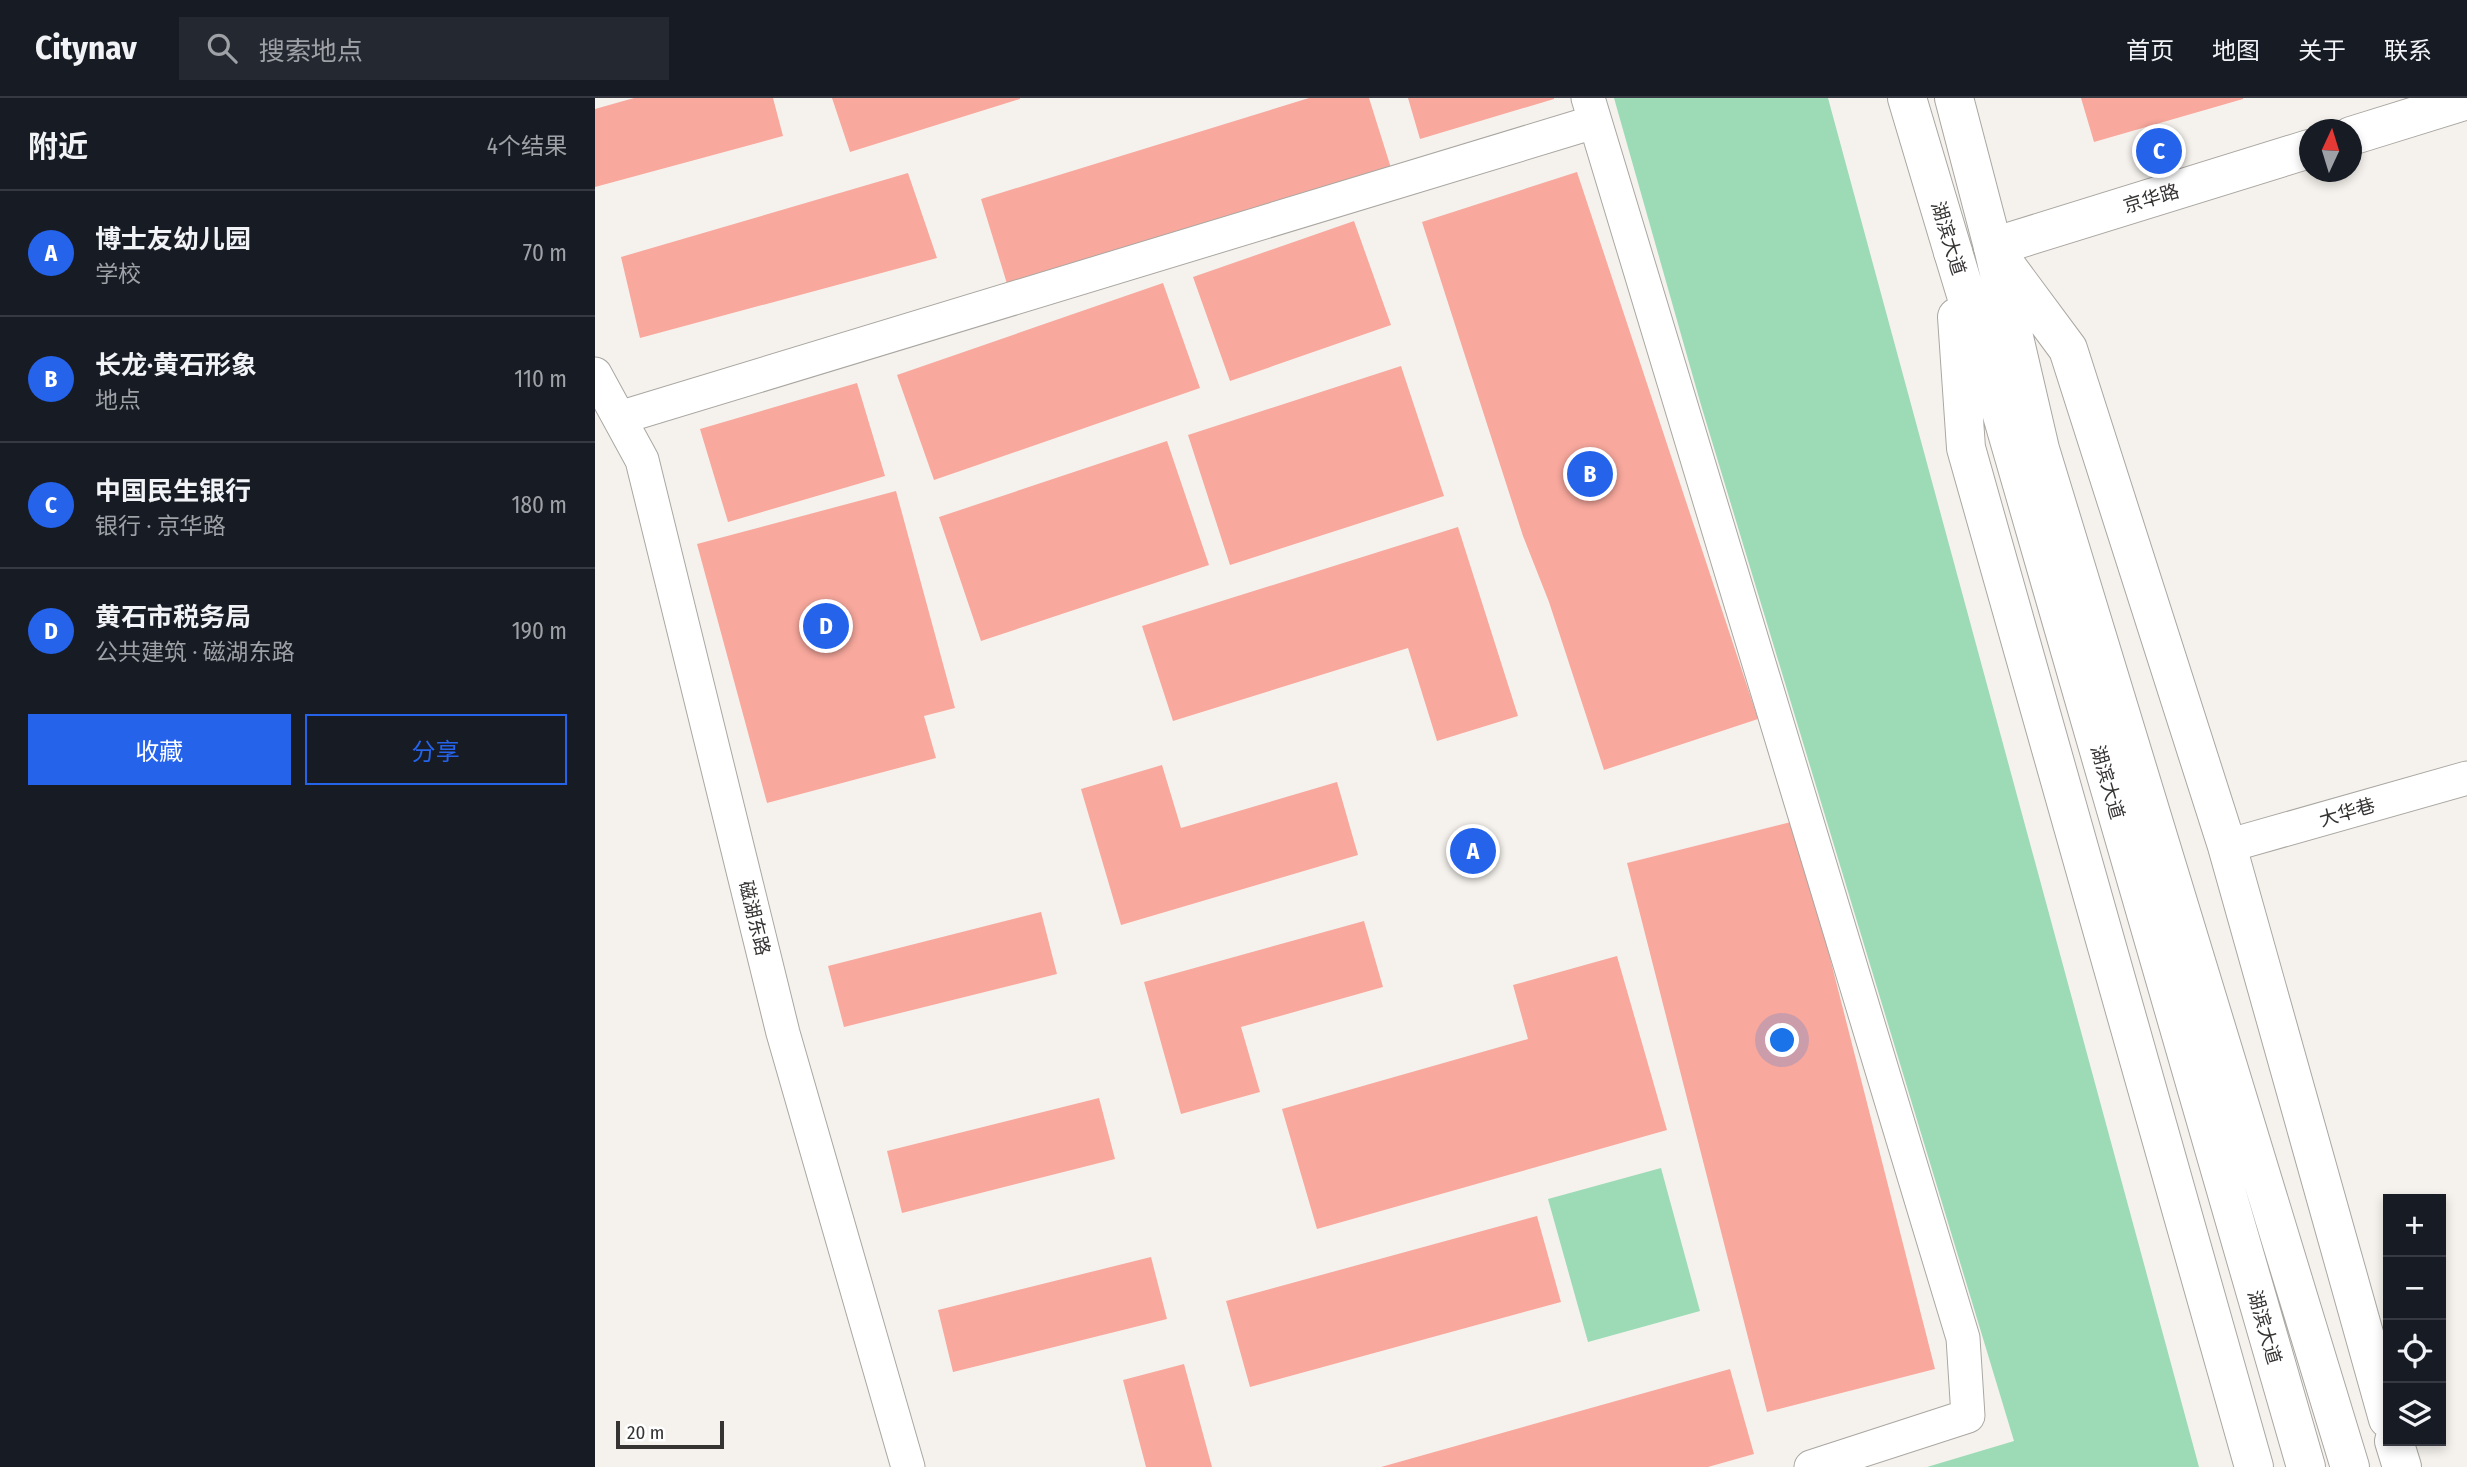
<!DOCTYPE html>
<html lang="zh">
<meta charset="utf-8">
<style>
body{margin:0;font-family:"Fira Sans Condensed","Noto Sans SC",sans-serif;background:#242831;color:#f1f3f6}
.controls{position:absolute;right:21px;bottom:21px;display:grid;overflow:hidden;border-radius:0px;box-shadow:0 4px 10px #0003}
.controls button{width:63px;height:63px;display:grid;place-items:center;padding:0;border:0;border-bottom:2px solid #363941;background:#171b24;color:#f1f3f6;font:35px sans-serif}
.compass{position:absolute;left:1704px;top:21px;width:63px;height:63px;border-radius:50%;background:#171b24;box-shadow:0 4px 10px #0003;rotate:4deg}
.scale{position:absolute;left:21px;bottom:18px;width:108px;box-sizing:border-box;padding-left:7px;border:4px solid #363433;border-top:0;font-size:19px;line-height:24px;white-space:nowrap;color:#363433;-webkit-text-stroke:5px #fff;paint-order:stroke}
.you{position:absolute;left:1188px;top:943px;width:24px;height:24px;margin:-18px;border:5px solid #fff;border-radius:50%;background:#1a73e8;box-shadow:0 0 0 10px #1a73e833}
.badge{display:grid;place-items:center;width:46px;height:46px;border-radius:50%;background:#2563eb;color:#fff;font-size:23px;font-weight:700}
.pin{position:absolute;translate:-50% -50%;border:4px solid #fff;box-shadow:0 2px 7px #0006}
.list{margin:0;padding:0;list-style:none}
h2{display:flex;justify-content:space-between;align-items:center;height:91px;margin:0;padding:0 28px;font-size:30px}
h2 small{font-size:23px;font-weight:400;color:#9ea1a6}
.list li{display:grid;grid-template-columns:46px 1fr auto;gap:21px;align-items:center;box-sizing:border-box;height:126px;padding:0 28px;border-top:2px solid #363941}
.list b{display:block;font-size:26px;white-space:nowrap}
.list p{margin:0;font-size:23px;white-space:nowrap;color:#9ea1a6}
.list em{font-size:23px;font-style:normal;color:#9ea1a6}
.actions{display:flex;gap:14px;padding:21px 28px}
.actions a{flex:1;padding:16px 0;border:2px solid #2563eb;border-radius:0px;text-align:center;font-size:24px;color:#2563eb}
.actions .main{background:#2563eb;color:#fff}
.icon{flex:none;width:38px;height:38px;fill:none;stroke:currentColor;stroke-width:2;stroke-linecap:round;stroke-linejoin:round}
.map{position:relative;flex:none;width:1872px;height:1369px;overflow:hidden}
header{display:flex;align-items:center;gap:42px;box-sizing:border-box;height:98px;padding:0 35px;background:#171b24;border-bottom:2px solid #363941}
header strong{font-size:33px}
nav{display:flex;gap:38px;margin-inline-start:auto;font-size:24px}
.search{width:490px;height:63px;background:#242831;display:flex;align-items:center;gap:18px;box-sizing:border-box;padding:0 24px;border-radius:0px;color:#9ea1a6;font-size:26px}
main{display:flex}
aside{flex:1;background:#171b24}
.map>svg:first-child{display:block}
.green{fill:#9cdbb6}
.building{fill:#f8a89d}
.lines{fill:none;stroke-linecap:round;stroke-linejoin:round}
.street-casing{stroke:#aaa7a2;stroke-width:35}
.secondary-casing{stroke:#aaa7a2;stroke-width:40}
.primary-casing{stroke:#aaa7a2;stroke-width:40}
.street{stroke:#fff;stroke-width:33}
.secondary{stroke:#fff;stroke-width:38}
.primary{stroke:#fff;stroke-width:38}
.labels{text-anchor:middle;stroke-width:5;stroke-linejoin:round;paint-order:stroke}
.street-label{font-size:19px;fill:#363433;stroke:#fff}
</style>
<header>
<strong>Citynav</strong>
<div class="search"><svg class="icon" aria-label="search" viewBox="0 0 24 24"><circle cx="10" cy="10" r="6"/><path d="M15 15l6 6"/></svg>搜索地点</div>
<nav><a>首页</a><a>地图</a><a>关于</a><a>联系</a></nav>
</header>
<main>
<aside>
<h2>附近<small>4个结果</small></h2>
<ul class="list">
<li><span class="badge">A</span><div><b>博士友幼儿园</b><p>学校</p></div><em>70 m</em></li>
<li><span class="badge">B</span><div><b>长龙·黄石形象</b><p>地点</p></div><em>110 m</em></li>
<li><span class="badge">C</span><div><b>中国民生银行</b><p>银行 · 京华路</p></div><em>180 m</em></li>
<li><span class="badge">D</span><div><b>黄石市税务局</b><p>公共建筑 · 磁湖东路</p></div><em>190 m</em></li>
</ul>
<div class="actions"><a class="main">收藏</a><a>分享</a></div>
</aside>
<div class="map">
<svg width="1872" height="1369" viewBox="0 0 1872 1369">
<rect width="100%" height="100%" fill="#f5f2ed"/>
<!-- green -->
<path class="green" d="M1019 0H1233L1604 1369H1332L1419 1343 1106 307Z
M1066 1070 1105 1213 993 1244 953 1101Z"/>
<!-- building -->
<path class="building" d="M39 0H178L188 38 0 89V11Z
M237 0H425V1L255 54Z
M714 0H774L796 70 413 189 386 101Z
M813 0H959V1L825 41Z
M1486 0H1648V1L1499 44Z
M982 74 1163 621 1009 672 954 504 928 438 827 124Z
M313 75 342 160 45 240 26 159Z
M759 123 796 227 635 283 598 179Z
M568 185 605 290 339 382 302 277Z
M806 268 849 398 635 467 593 337Z
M262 285 290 378 133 424 105 331Z
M572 343 614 467 386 543 344 419Z
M301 393 360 610 329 618 341 660 172 705 102 446Z
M863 429 923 618 842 643 813 550 578 623 547 528Z
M567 667 586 730 742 684 763 757 526 827 486 691Z
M1200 723 1340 1271 1172 1314 1032 765Z
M446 814 462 876 249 929 233 868Z
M769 823 788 889 646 929 665 994 586 1016 549 884Z
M1022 858 1072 1032 722 1131 687 1011 933 941 918 887Z
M504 1000 520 1061 307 1115 292 1053Z
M942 1118 966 1204 655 1289 631 1203Z
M556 1159 572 1221 358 1274 343 1212Z
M589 1266 617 1369H551L528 1282Z
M1135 1271 1159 1356 1113 1369H786Z"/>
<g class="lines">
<!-- street casing -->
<g class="street-casing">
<path id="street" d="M993 0 1368 1240 1373 1318 1216 1369
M0 276 47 362 188 935 313 1369
M24 320 999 24
M1632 748 1872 680"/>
</g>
<!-- secondary casing -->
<g class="secondary-casing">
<path id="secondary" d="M1756 38 1872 2
M1398 149 1445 351 1755 1369
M1398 149 1714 51
M1358 154 1398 286 1711 1369
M1407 162 1473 251 1632 748 1793 1321
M1362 219 1371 350 1659 1369
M1799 1343 1807 1369"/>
</g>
<!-- primary casing -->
<g class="primary-casing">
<path id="primary" d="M1312 0 1358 154
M1359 0 1398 149"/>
</g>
<!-- street -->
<use href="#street" class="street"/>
<!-- secondary -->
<use href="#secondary" class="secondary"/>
<!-- primary -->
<use href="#primary" class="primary"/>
</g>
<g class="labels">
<!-- street labels -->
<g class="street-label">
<text transform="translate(1556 100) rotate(-17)" y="7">京华路</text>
<text transform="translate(1354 140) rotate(73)" y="7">湖滨大道</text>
<text transform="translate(1513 684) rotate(74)" y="7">湖滨大道</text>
<text transform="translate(1752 714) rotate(-16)" y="7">大华巷</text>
<text transform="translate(160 820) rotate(76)" y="7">磁湖东路</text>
<text transform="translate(1670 1229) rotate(74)" y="7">湖滨大道</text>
</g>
</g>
</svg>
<div class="controls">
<button>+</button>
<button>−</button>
<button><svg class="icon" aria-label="locate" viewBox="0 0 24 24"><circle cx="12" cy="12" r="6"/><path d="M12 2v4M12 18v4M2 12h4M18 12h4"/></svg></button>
<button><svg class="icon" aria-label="layers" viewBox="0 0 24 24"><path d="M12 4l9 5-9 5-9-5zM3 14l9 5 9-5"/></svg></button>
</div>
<svg class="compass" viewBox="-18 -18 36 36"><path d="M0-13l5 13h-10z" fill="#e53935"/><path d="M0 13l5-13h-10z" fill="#9ea1a6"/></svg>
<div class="scale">20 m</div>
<div class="you"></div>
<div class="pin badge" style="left:878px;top:753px">A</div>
<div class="pin badge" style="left:995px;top:376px">B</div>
<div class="pin badge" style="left:1564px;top:53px">C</div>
<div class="pin badge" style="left:231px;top:528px">D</div>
</div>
</main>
